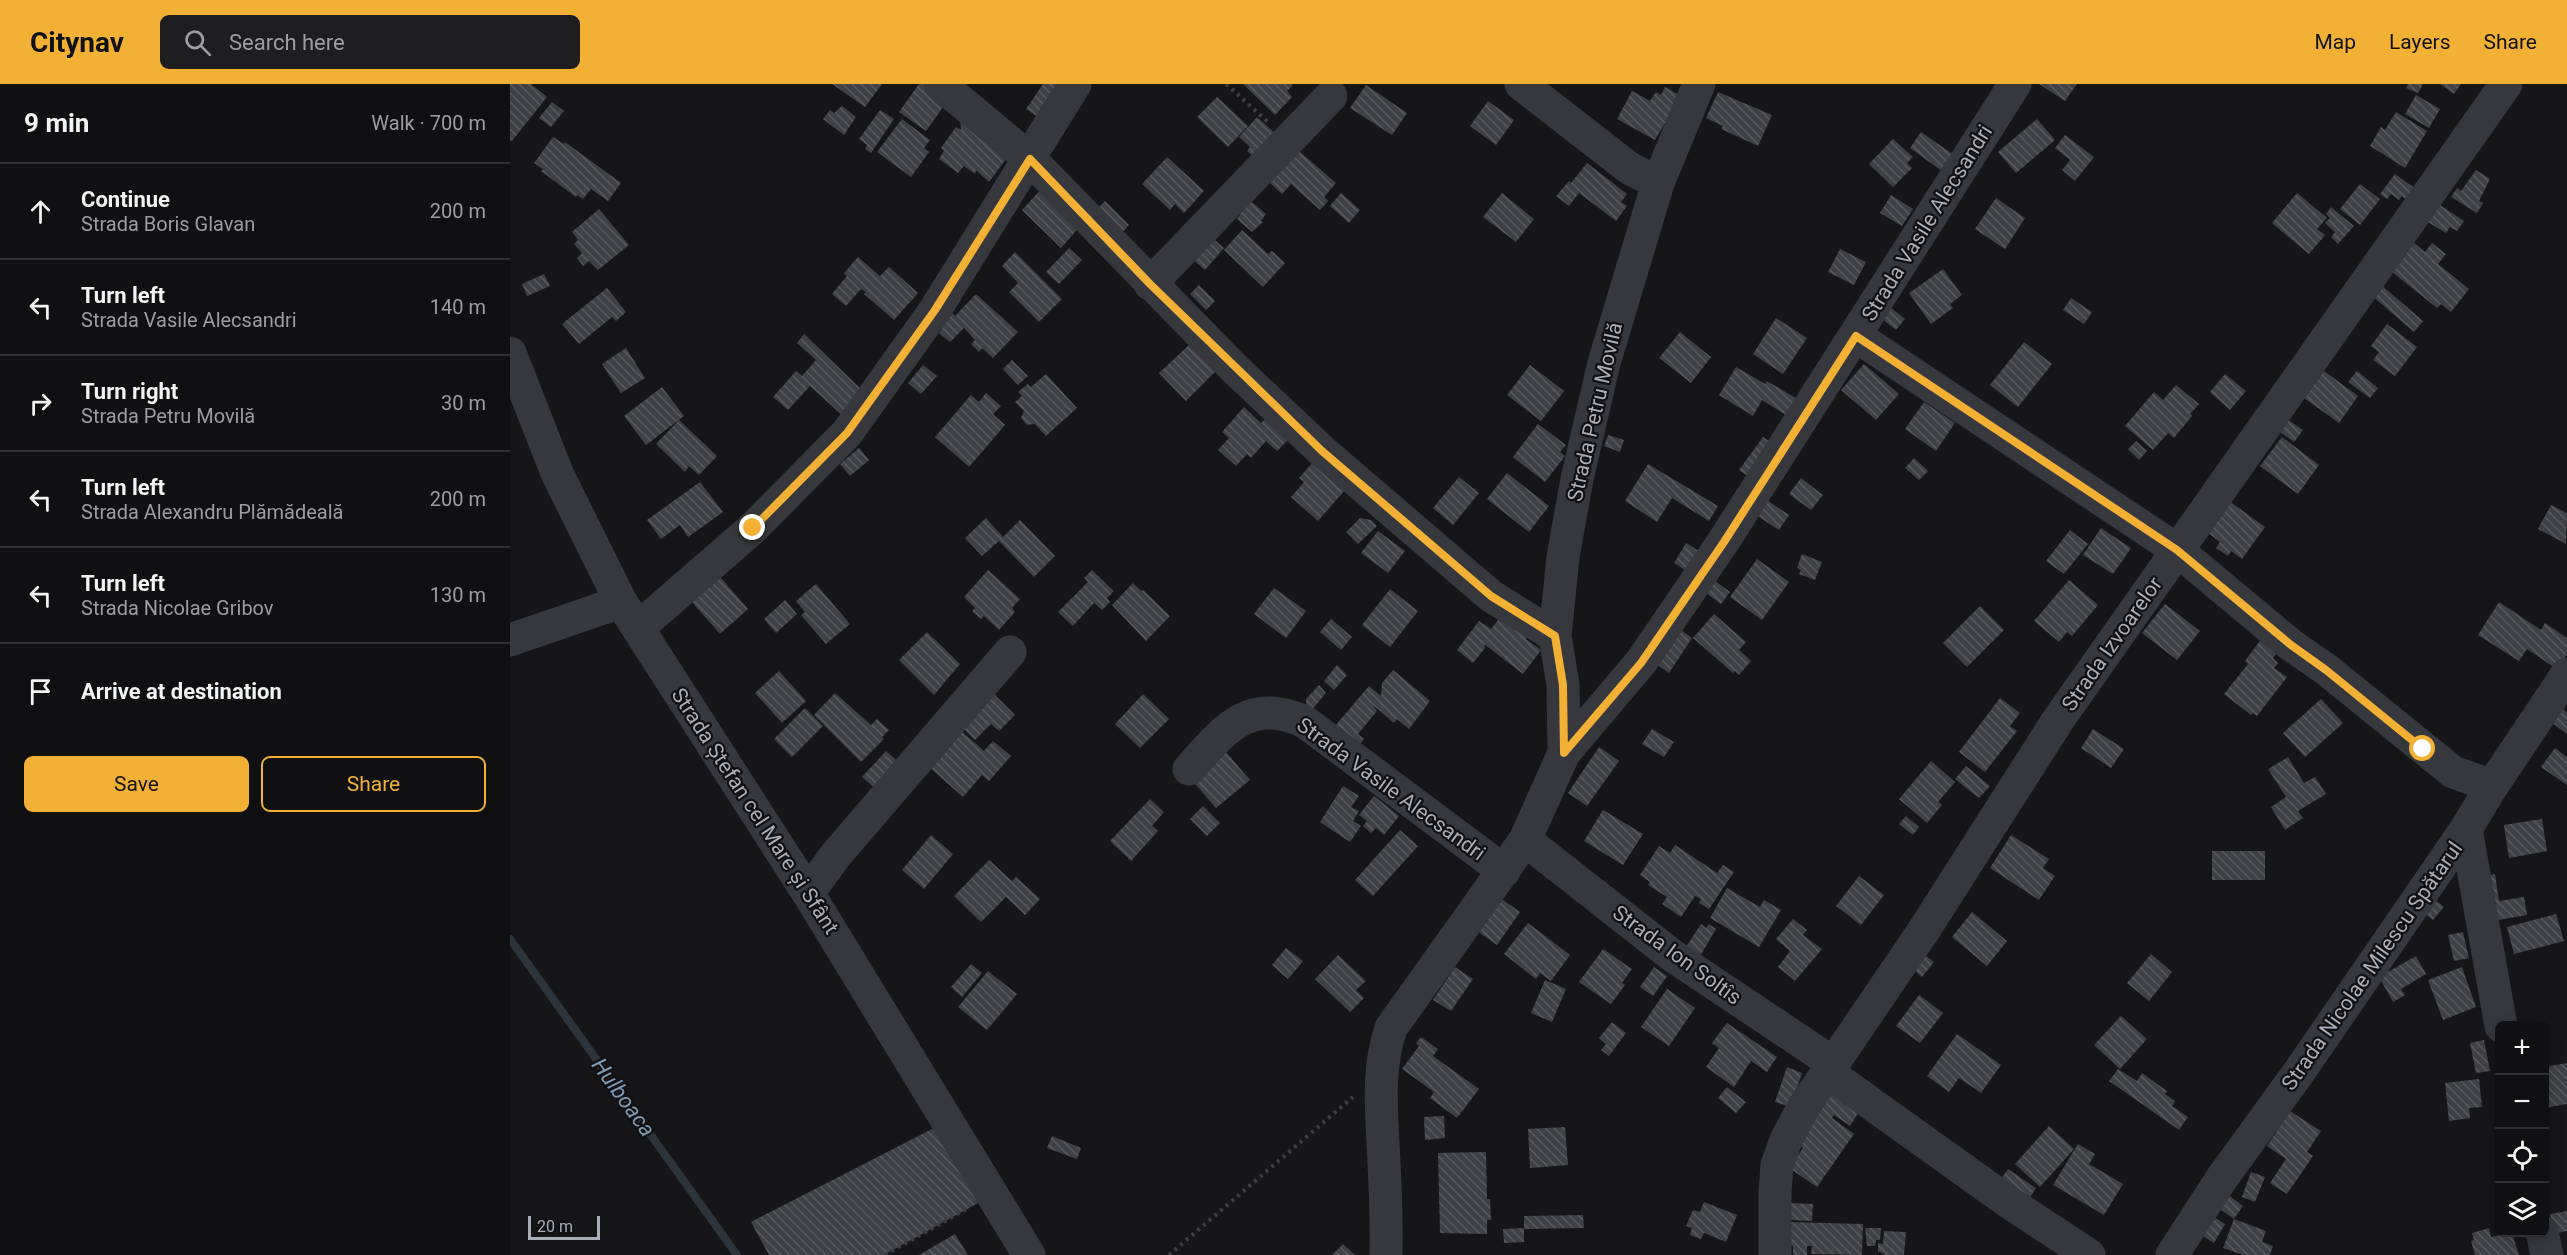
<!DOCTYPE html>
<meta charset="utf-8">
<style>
body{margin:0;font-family:Roboto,sans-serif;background:#1e1e20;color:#f1f3f6}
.controls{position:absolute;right:18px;bottom:18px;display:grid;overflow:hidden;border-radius:9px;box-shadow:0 3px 15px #0003}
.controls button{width:54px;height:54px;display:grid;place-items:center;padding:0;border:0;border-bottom:2px solid #303032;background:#101012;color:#f1f3f6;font:30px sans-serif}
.scale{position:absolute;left:18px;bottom:15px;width:72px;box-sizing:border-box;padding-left:6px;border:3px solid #a8adb8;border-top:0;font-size:16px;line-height:21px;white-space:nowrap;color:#a8adb8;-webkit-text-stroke:4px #111113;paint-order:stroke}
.stop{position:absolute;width:18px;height:18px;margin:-14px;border:4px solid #f2b134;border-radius:50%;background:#fff}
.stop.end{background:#f2b134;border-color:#fff;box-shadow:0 2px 6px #0008}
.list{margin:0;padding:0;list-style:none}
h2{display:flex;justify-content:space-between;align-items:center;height:78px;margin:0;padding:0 24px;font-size:26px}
h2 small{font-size:20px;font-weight:400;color:#9c9d9f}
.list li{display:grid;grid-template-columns:39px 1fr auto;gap:18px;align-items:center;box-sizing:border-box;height:96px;padding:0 24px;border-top:2px solid #303032}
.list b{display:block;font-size:22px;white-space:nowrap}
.list p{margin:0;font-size:20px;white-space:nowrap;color:#9c9d9f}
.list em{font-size:20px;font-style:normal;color:#9c9d9f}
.actions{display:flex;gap:12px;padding:18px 24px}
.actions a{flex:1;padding:14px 0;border:2px solid #f2b134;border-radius:9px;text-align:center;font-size:21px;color:#f2b134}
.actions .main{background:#f2b134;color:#111}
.icon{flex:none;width:33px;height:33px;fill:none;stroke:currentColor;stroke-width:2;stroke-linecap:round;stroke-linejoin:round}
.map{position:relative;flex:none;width:2057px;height:1171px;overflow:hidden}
header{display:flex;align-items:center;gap:36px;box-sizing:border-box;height:84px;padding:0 30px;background:#f2b134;color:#111}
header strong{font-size:28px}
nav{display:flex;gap:33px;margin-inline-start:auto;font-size:21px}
.search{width:420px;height:54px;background:#1e1e20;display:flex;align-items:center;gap:15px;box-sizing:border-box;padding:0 21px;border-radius:9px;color:#9c9d9f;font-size:22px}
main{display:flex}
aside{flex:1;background:#101012}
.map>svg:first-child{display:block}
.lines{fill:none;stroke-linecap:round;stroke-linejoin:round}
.stream{stroke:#2c353c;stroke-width:8}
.building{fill:url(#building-back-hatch)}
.path{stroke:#3d3f44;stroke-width:4;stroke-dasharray:3 4.5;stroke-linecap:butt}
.minor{stroke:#37383d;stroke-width:33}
.route{stroke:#f2b134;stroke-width:8}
.labels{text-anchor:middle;stroke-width:4.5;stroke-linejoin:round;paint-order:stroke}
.street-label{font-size:21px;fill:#a8adb8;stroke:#111113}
.water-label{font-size:22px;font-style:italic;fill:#7f9bb3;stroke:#111113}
</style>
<header>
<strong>Citynav</strong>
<div class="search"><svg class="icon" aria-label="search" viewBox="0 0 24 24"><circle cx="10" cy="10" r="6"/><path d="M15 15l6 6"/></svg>Search here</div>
<nav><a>Map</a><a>Layers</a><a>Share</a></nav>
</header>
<main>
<aside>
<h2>9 min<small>Walk · 700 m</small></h2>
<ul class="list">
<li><svg class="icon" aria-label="ahead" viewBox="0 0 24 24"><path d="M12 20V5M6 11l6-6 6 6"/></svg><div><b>Continue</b><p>Strada Boris Glavan</p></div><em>200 m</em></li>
<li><svg class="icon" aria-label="left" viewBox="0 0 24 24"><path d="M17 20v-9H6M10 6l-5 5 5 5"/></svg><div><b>Turn left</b><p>Strada Vasile Alecsandri</p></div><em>140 m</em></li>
<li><svg class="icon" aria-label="right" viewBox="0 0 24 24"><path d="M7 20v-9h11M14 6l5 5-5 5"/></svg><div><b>Turn right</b><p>Strada Petru Movilă</p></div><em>30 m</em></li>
<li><svg class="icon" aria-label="left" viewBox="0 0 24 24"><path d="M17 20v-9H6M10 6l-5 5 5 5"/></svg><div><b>Turn left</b><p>Strada Alexandru Plămădeală</p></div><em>200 m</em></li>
<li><svg class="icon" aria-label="left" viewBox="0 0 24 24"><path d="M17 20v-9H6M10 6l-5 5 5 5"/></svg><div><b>Turn left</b><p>Strada Nicolae Gribov</p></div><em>130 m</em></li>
<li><svg class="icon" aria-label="arrive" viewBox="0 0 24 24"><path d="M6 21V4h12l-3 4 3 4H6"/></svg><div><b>Arrive at destination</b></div></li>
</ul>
<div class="actions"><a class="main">Save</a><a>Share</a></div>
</aside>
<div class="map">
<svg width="2057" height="1171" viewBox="0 0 2057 1171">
<defs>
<pattern id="building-back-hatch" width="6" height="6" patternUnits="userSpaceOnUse" patternTransform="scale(1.5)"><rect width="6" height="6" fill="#404145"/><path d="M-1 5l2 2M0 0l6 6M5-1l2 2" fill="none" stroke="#595a5e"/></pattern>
</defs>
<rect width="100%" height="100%" fill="#161618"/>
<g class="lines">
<!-- stream -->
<path class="stream" d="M0 855 227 1171"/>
</g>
<!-- building -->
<path class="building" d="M0 0H21L37 13 2 57 0 56Z
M322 0H372L355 23Z
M409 0H415L438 16 416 47 389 28Z
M533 0H551L531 35 516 25Z
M733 0H781L783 1 777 7 782 13 765 31Z
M1529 0H1567L1555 17Z
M1898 0H1913L1908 9 1896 4Z
M1930 0H1951L1944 10Z
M856 1 897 29 882 51 840 24Z
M1155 3 1171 12 1145 56 1107 35 1122 7 1140 17 1146 8 1151 11Z
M1208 8 1262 31 1248 62 1211 45 1213 42 1196 34Z
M1906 11 1930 25 1919 44 1895 30Z
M707 13 738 42 718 63 687 33Z
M978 17 1004 36 986 61 960 42Z
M42 18 54 27 41 43 29 34Z
M332 22 346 33 334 51 313 35 320 26 324 29Z
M370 26 384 35 361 69 355 65 357 61 349 55Z
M450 27 502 67 479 98 466 86 465 90 454 82 448 89 429 75 434 67 431 64 446 43 451 46Z
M1886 28 1917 47 1895 84 1860 62 1871 43 1875 46Z
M747 33 768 52 747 76 737 67 740 63 729 53Z
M392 35 420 56 414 64 419 68 401 93 367 68Z
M1527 35 1545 56 1506 89 1488 68Z
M1411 48 1444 71 1432 87 1400 64Z
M1555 51 1584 73 1565 97 1552 86 1560 76 1545 64Z
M43 53 54 60 55 58 111 99 98 117 81 105 73 115 67 111 66 113 31 87 33 85 24 79Z
M1383 55 1403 73 1397 79 1402 84 1383 103 1359 80Z
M782 61 826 99 814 113 818 117 810 126 781 100 772 110 757 96Z
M657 73 694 107 674 129 665 120 660 126 632 100Z
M1077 79 1117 110 1111 118 1117 122 1106 137 1069 109 1059 122 1046 112 1059 97 1061 99Z
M1966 86 1980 95 1969 117 1973 119 1967 129 1941 113 1947 104 1951 107Z
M1885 90 1906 105 1897 117 1892 112 1889 116 1881 110 1877 115 1870 110Z
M1850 100 1870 115 1850 141 1830 125Z
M532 104 573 139 551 164 512 126Z
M831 109 850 126 839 139 820 122Z
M992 109 1024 135 1006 158 973 133Z
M1787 109 1817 134 1807 145 1815 151 1799 170 1762 139Z
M1381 111 1403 125 1392 142 1370 129Z
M1486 114 1515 134 1495 165 1465 145Z
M595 117 619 141 612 149 587 125Z
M742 118 756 130 751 137 753 138 742 148 727 135 730 131 725 127Z
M1927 119 1954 137 1947 147 1940 143 1936 149 1916 137Z
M1821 123 1844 142 1828 160 1821 153 1825 148 1815 139 1820 134 1816 130Z
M89 125 119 161 88 186 79 177 73 182 67 174 72 169 64 160 68 156 62 148Z
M732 146 758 170 762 167 775 179 753 203 714 166Z
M699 151 714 164 695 186 680 173Z
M1904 159 1915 168 1922 159 1936 170 1928 180 1959 205 1941 228 1931 220 1927 224 1881 187Z
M559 164 572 176 549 200 536 188Z
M1330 165 1356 178 1344 201 1318 188Z
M505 168 552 215 529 238 499 208 508 199 492 182Z
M348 173 370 192 379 183 408 209 384 236 354 210 356 208 351 205 336 222 322 210 337 192 334 189Z
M1433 185 1452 211 1440 220 1443 224 1421 240 1399 209Z
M34 190 40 202 17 212 12 200Z
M1869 199 1913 237 1904 248 1860 210Z
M689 201 705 217 696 226 680 210Z
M97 204 116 228 106 237 102 233 69 260 52 240Z
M466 210 508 248 483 274 472 264 469 268 461 260 465 256 454 244 440 258 429 249 442 229 445 232Z
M1561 214 1582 228 1574 240 1553 226Z
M1380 223 1395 235 1386 246 1371 234Z
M1266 234 1297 254 1273 290 1243 270Z
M1877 240 1907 263 1885 292 1863 276 1869 268 1861 262Z
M1170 248 1201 273 1181 299 1149 274Z
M294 250 354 308 333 332 300 302 278 326 263 313 286 287 292 292 306 276 287 259Z
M1514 258 1542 280 1508 323 1480 301Z
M680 260 706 287 676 317 649 289Z
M116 264 135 294 111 309 92 280Z
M502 276 518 292 508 301 493 285Z
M1354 280 1389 310 1366 336 1331 306Z
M413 281 427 292 411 310 398 299Z
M1020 281 1054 307 1031 337 997 311Z
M1226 283 1255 300 1257 297 1291 317 1281 334 1252 316 1243 332 1209 311Z
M1814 287 1848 312 1829 339 1794 314Z
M1847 287 1868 304 1860 314 1838 298Z
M536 290 567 324 536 352 525 340 517 341 511 334 514 327 505 318 512 312 508 308 518 300 521 303Z
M1715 290 1736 307 1720 326 1700 308Z
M1666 301 1689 320 1680 330 1682 332 1664 354 1658 349 1643 366 1615 342 1644 308 1653 316Z
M152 303 174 332 136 361 114 332Z
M476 309 491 322 483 330 495 341 459 383 425 353 461 311 469 318Z
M1414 318 1445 339 1426 367 1395 345Z
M734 323 751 339 757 333 780 354 767 367 756 357 741 374 737 370 726 382 708 366 719 354 712 348Z
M1774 333 1793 346 1784 358 1766 345Z
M169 336 207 372 189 391 179 382 175 388 146 360Z
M1028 340 1056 361 1050 368 1055 372 1035 398 1003 373Z
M1098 351 1114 356 1110 368 1094 362Z
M1253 353 1266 362 1242 395 1229 386Z
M1772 353 1809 381 1788 410 1750 382Z
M1626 357 1637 367 1629 376 1618 365Z
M349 364 359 376 340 392 330 380Z
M1404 374 1418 387 1409 396 1395 384Z
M803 378 835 406 808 437 781 413 794 398 789 394Z
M1138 380 1208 422 1199 437 1162 414 1147 438 1115 417Z
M997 389 1039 422 1019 448 977 415Z
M949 393 969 409 943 441 923 424Z
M1291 394 1313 411 1301 426 1279 410Z
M190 398 213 428 178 453 170 441 151 455 137 436Z
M1254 414 1279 431 1269 446 1243 429Z
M1719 417 1755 443 1732 475 1721 467 1718 472 1706 464 1710 458 1697 448Z
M2041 421 2057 429 2056 460 2028 445Z
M476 434 493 453 510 436 545 472 524 493 489 457 472 472 455 454Z
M850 434 861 436 867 442 848 460 836 448Z
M1591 444 1621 464 1603 490 1573 471Z
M1560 446 1578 460 1554 490 1536 477Z
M868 447 895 467 878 489 851 469Z
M1176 459 1192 469 1180 489 1164 479Z
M1292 470 1312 478 1305 496 1289 490 1291 486 1287 484Z
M1247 475 1279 498 1252 536 1220 513Z
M478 486 510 515 502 524 505 528 489 546 474 532 471 535 462 527 465 524 454 513Z
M582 486 604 507 597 514 600 518 592 526 584 519 563 542 548 528 578 498 574 494Z
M210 493 238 525 210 550 182 518Z
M1201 494 1220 508 1211 520 1192 506Z
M1559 496 1588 521 1562 552 1557 548 1549 558 1524 537Z
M623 499 631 507 633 506 660 532 636 557 602 521Z
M306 500 340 540 316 560 291 531 295 528 286 517Z
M764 504 796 527 776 554 744 530Z
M880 505 908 527 880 563 852 541Z
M275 516 287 530 266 549 254 535Z
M1989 518 2031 546 2035 539 2057 554V570L2047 585 2017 565 2009 577 1968 551Z
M1655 520 1690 547 1667 576 1632 549Z
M1470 522 1494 546 1457 583 1433 559Z
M995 527 1022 547 1016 555 1031 566 1013 590 974 560 975 564 963 579 947 566 969 537 981 545Z
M1204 530 1236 558 1229 566 1241 577 1229 591 1225 587 1223 589 1183 554Z
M821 535 842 553 831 566 810 548Z
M1168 544 1182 554 1159 589 1145 579Z
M417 548 450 580 424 611 389 576Z
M1752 554 1769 566 1763 574 1768 579 1764 584 1777 593 1747 632 1743 629 1741 631 1714 610 1738 580 1735 577Z
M827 581 837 591 824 606 814 597Z
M883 586 920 617 899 645 887 635 884 639 863 621 867 627 848 650 854 655 844 668 820 648 859 602 871 612 872 599Z
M269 587 296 617 272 639 245 609Z
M809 601 816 609 801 627 796 624V615Z
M325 609 361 641 367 635 379 646 372 653 374 655 351 678 304 631Z
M483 609 505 631 489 647 481 640 465 656 450 641Z
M633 610 659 635 630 664 605 640Z
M1490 614 1510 629 1500 642 1507 647 1475 688 1449 668Z
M1811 615 1833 639 1795 673 1773 649Z
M2049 622 2057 628V650L2038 636Z
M295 624 313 642 282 673 264 655Z
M449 645 474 667 483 657 501 672 479 697 472 691 453 713 417 681Z
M1142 645 1164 658 1154 673 1132 660Z
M1583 645 1614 665 1601 684 1571 664Z
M1089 663 1109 677 1077 722 1058 709Z
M2045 664 2057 673V701L2031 683Z
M376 667 392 681 368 707 352 693Z
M715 667 740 696 706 724 681 695Z
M1778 673 1794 699 1805 693 1816 710 1788 727 1793 734 1775 746 1761 723 1776 713 1758 685Z
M1421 677 1445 698 1428 718 1432 721 1417 739 1389 715Z
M1456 682 1480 702 1469 714 1445 695Z
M833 702 849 712 841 723 849 727 843 737 851 742 840 758 810 738Z
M864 712 889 732 874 751 866 744 861 749 853 742 857 737 849 731Z
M640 715 654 728 642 742 648 747 621 777 600 757Z
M693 722 710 739 697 752 680 735Z
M1093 726 1133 750 1113 781 1074 757Z
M1396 732 1409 743 1403 751 1389 740Z
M2032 735 2037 767 1999 774 1994 741Z
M890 746 908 762 863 812 845 796Z
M421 751 443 770 414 805 392 786Z
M1501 751 1539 775 1533 784 1545 792 1529 816 1480 784Z
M1165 761 1207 789 1213 781 1224 788 1199 825 1189 819 1191 815 1185 812 1171 833 1152 820 1157 813 1138 801 1140 798 1130 791 1149 762 1160 769Z
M1702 767H1755V796H1702Z
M479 776 502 797 506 793 530 815 515 831 496 813 471 838 444 812Z
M1985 790 1989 817 2014 813 2017 831 1982 837 1974 792Z
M1349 792 1374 811 1351 841 1326 822Z
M1217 804 1250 823 1254 816 1271 826 1249 863 1200 834Z
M990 814 1010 828 987 861 967 847Z
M1924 815 1934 823 1923 836 1913 828Z
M1462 828 1497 857 1477 882 1442 853Z
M2046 830 2054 857 2004 870 1997 843Z
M1283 835 1297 846 1293 851 1312 865 1285 897 1268 883 1280 867 1266 855Z
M1018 839 1060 871 1041 897 1030 889 1026 895 994 870Z
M1191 840 1196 844 1199 840 1206 845 1190 872 1176 863Z
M1953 848 1959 874 1944 877 1938 851Z
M776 864 793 877 778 895 762 881Z
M1093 865 1122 885 1112 899 1115 901 1101 920 1069 898Z
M1412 869 1424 878 1412 893 1400 883Z
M1641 870 1662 888 1639 917 1617 899Z
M828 871 856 897 846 906 854 914 840 928 805 895Z
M1906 872 1916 890 1891 905 1895 911 1883 918 1869 893Z
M461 880 472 889 452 913 441 903Z
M945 883 963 895 941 927 923 916Z
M1144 883 1157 892 1143 912 1130 903Z
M1952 883 1966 923 1933 936 1918 896Z
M478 887 507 910 477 946 448 923Z
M1035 896 1056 905 1042 938 1021 929Z
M1157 905 1185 924 1159 962 1131 943Z
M1409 911 1433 929 1410 959 1386 942Z
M1611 932 1637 955 1610 985 1584 961Z
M1102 938 1116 949 1099 972 1091 966 1096 960 1089 954Z
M1217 939 1267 973 1257 988 1241 977 1224 1003 1196 983 1209 964 1202 959Z
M1447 950 1491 981 1471 1009 1449 994 1439 1008 1417 992Z
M911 953 928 965 923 972 969 1005 947 1034 920 1014 924 1008 892 985 909 962 906 959Z
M1974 956 1980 987 1966 989 1960 959Z
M2057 979V1020L2034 1024V983Z
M1277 983 1292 989 1281 1023 1265 1018Z
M1608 985 1627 997 1632 989 1657 1007 1655 1010 1665 1017 1662 1022 1678 1033 1669 1046 1599 997Z
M1969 995 1972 1023 1959 1024 1960 1034 1939 1037 1935 999Z
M1217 1003 1236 1018 1226 1029 1208 1014Z
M1320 1008 1349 1028 1340 1042 1324 1031 1322 1034 1344 1050 1307 1103 1279 1084 1293 1064 1285 1058Z
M1780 1027 1811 1047 1797 1068 1803 1072 1777 1110 1760 1099 1776 1075 1757 1062Z
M934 1032 935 1054 915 1056 914 1033Z
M1539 1042 1564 1065 1530 1103 1505 1080Z
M1055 1043 1058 1081 1020 1084 1018 1045Z
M424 1044 470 1118 374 1171H259L241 1138Z
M542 1052 571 1064 567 1075 537 1064Z
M1568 1060 1585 1070 1579 1080 1613 1100 1594 1131 1543 1101Z
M976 1068 977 1115H980L981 1136H977V1150L930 1149 928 1069Z
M1498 1085 1526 1104 1517 1118 1489 1098Z
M1741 1088 1755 1093 1745 1118 1732 1113Z
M1717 1110 1733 1122 1724 1135 1707 1123Z
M1194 1118 1227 1131 1216 1158 1194 1149 1191 1155 1180 1151 1182 1144 1176 1142 1183 1126 1190 1128Z
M1279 1119 1303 1120 1302 1137 1278 1136Z
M2057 1127V1147L2043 1150 2040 1130Z
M1073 1131 1074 1144 1014 1145V1132Z
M1702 1132 1715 1140 1704 1159 1691 1151Z
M1724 1135 1756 1147 1752 1158 1763 1162 1760 1171H1734L1713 1164Z
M1279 1138 1353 1140 1352 1171 1301 1170 1302 1162H1297V1171H1283V1162H1279Z
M1014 1144V1158L994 1159 993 1145Z
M1355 1144H1371L1370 1156H1366L1365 1162H1357Z
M1979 1144 1981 1153 2002 1149 2009 1171H1965L1961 1157 1964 1156 1962 1149Z
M1374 1147 1396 1148 1394 1171H1373V1169L1368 1168V1159L1373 1160Z
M445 1150 458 1171H409Z
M833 1160 845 1171H822Z"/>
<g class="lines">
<!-- path -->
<path class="path" d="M716 0 758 38
M375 1171 458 1124
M659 1171 843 1013"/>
<!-- minor -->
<path class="minor" d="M430 0 520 75 725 285 812 367 981 512 1045 552
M1011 0 1119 84 1148 99
M640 200 821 12
M1346 252 1667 466 1781 561 1817 586 1943 688 1982 702
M0 269 47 389 111 518 298 809 519 1171
M128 544 243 444 337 349 425 226 565 0
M0 556 111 518
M1054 669 1053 601 1045 552 1053 473 1067 395 1094 279 1148 99 1189 0
M679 685C714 646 739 612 795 638L994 787
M1956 745 1991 942
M1015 756 1163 872 1323 979
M298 809 325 772 500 568
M1317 988 1500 1119 1579 1171
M2032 1148 2037 1171
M876 1171C877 1134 875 1097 873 1059 871 1020 868 982 881 944L1015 756 1054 669 1131 578 1213 458 1505 0
M1265 1171V1109L1267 1081 1276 1056 1293 1024 1414 846 1548 636 1996 0
M1662 1171 1712 1094 1789 988 1956 745 1982 702 2057 590"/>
</g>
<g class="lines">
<!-- route -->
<path class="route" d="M243 444 337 349 425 226 520 75 640 200 812 367 981 512 1045 552 1053 601 1054 669 1131 579 1214 458 1346 252 1667 466 1781 561 1816 586 1913 665"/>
</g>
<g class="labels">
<!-- street labels -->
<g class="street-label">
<text transform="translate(1417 139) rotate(-58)" y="7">Strada Vasile Alecsandri</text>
<text transform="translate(1085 328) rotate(-77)" y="7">Strada Petru Movilă</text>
<text transform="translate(1602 560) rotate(-55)" y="7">Strada Izvoarelor</text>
<text transform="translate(881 705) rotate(36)" y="7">Strada Vasile Alecsandri</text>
<text transform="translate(245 727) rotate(57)" y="7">Strada Ștefan cel Mare și Sfânt</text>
<text transform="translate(1167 871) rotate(36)" y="7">Strada Ion Soltîs</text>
<text transform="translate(1862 882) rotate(-55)" y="7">Strada Nicolae Milescu Spătarul</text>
</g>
<!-- water labels -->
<g class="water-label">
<text transform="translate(114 1013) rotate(54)" y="8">Hulboaca</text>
</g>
</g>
</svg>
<div class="controls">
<button>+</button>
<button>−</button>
<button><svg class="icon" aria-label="locate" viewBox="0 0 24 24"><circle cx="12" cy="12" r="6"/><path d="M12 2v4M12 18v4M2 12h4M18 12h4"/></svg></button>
<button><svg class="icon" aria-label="layers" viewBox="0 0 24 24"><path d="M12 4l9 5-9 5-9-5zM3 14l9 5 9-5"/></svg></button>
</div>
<div class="scale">20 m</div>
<div class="stop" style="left:1913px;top:665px"></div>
<div class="stop end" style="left:243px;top:444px"></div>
</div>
</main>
